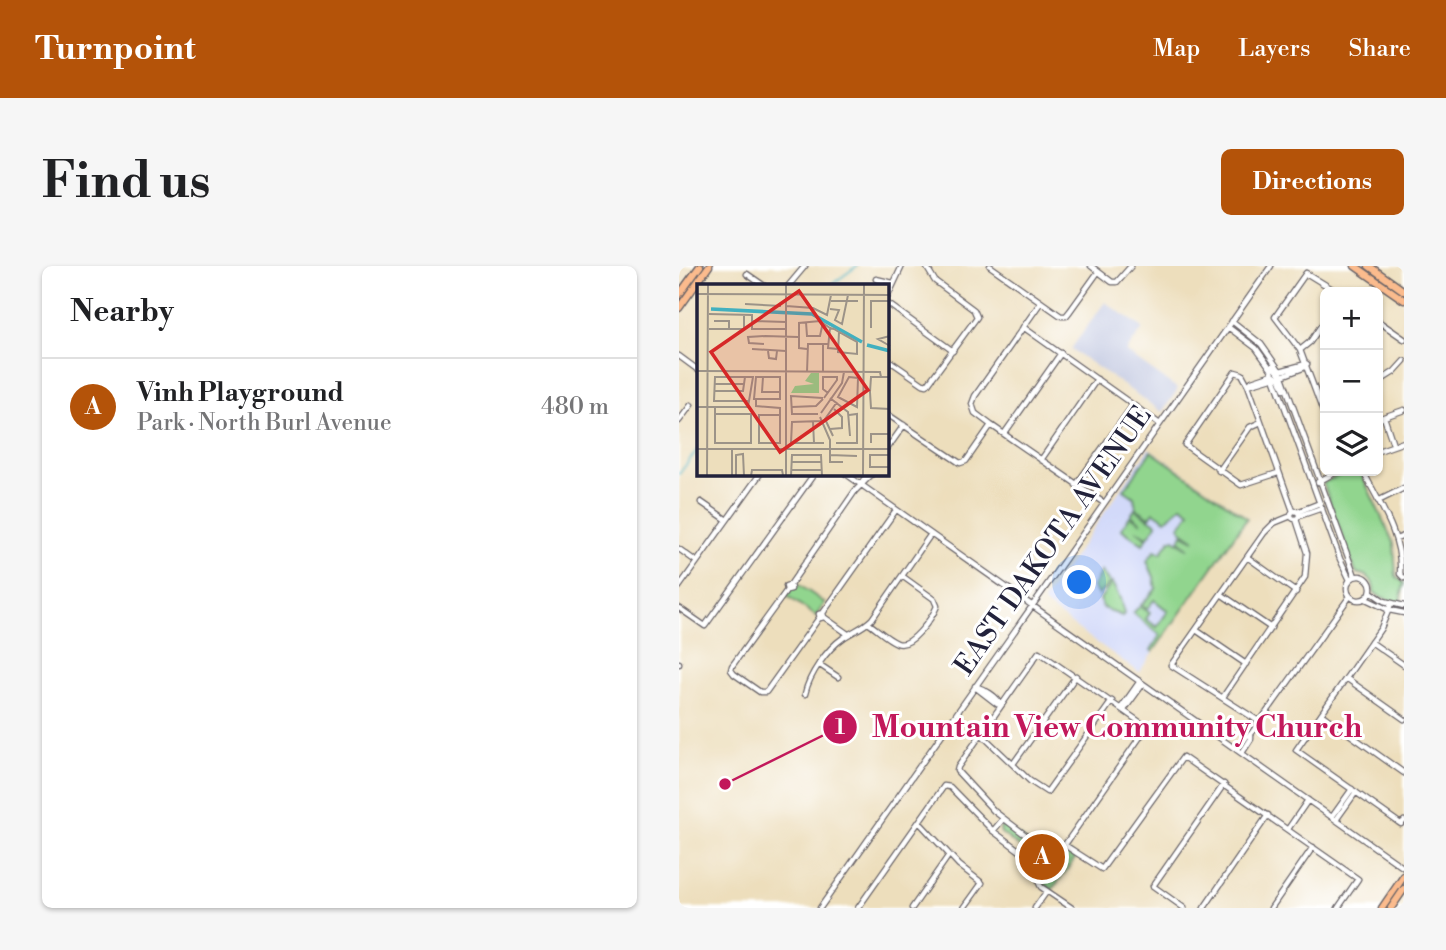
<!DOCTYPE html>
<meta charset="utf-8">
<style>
body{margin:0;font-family:"Libre Bodoni",serif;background:#f6f6f6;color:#202124}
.controls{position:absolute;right:21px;top:21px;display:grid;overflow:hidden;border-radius:10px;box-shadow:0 2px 5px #0004}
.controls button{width:63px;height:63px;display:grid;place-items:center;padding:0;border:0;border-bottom:2px solid #e0e0e0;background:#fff;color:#202124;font:35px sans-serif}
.you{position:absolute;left:401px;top:317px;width:24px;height:24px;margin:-18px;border:5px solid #fff;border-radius:50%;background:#1a73e8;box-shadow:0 0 0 10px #1a73e833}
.badge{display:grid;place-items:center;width:46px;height:46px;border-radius:50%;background:#b45309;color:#fff;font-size:23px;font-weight:700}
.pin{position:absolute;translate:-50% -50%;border:4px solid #fff;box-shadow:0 2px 7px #0006}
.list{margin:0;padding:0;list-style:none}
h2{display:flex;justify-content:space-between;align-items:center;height:91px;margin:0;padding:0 28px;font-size:30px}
h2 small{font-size:23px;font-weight:400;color:#757577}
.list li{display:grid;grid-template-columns:46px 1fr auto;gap:21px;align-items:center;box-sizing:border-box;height:98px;padding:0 28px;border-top:2px solid #e0e0e0}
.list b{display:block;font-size:26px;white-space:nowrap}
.list p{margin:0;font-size:23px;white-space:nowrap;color:#757577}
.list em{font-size:23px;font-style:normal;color:#757577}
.icon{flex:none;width:38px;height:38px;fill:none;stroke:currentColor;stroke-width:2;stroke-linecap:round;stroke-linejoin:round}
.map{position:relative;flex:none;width:725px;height:642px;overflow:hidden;border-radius:10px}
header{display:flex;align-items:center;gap:42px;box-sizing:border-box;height:98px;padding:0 35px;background:#b45309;color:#fff}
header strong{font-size:33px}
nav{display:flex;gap:38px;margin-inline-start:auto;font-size:24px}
.intro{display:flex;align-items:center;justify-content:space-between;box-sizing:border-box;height:168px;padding:0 42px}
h1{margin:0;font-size:49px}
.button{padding:18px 32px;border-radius:10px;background:#b45309;color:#fff;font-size:24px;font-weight:700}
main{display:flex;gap:42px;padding:0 42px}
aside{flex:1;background:#fff;border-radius:10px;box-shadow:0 2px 5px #0004}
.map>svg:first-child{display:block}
.built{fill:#d2d9f9}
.industrial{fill:#bcc3de}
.green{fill:#91d58e;stroke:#5a7c64;stroke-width:2}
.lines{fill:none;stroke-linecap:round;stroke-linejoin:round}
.stream{stroke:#42b0bf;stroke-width:2}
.minor-casing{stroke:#696468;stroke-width:7}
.major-casing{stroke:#696468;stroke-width:9}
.minor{stroke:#fff;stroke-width:4.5}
.major{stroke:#fbbb8d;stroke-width:6}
.labels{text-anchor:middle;stroke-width:6;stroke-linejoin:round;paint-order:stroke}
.street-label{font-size:28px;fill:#22223b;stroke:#fff}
.inset-river{fill:none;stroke:#42b0bf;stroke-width:3.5}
.inset-road{fill:none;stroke:#9c9388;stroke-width:2}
.view{fill:#d62828;fill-opacity:0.15;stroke:#d62828;stroke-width:3.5}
.inset-edge{fill:none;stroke:#22223b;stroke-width:3.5}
.leader{fill:none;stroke:#c2185b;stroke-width:2.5}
.callout-dot{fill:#c2185b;stroke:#fff;stroke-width:2.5}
.mark-label{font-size:21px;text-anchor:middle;font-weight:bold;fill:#fff}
.callout-label{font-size:30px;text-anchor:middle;font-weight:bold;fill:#c2185b;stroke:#fff;stroke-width:6;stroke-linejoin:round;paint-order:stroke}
</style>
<header>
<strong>Turnpoint</strong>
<nav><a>Map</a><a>Layers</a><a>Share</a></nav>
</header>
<div class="intro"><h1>Find us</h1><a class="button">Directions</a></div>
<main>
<aside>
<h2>Nearby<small></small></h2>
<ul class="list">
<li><span class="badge">A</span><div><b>Vinh Playground</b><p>Park · North Burl Avenue</p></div><em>480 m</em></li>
</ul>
</aside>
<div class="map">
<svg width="725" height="642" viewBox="0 0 725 642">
<rect width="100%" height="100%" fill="#fff"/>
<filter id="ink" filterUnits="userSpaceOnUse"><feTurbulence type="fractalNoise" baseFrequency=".0143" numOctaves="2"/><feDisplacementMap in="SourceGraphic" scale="14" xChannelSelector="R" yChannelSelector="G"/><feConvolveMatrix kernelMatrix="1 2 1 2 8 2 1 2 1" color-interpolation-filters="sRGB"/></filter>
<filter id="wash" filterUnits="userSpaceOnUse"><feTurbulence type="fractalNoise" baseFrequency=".00686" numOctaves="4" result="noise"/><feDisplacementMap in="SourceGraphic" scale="28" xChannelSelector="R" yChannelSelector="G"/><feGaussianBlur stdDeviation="1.57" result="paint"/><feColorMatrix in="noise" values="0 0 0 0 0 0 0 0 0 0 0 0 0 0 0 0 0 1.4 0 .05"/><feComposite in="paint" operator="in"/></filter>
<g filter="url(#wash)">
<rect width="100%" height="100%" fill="#eddebc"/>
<!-- built -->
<path class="built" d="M470 182 569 252 460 406 403 366 366 338 365 334Z"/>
<!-- industrial -->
<path class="industrial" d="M426 36 464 62 447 86 499 123 483 146 392 83Z"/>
<!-- green -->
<path class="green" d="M472 185 568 252 474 386 472 384 481 369 454 347 461 340 471 347 467 353 478 361 489 345 475 334 468 343 462 339 477 323 475 311 468 295 476 284 482 287 491 274 495 273 510 283 500 274 504 268 516 274 502 264 501 260 511 246 503 240 487 254 475 246 471 251 457 242 455 231 445 224Z
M669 205H681L715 278 717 310 725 317 721 338 700 330 695 326C695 313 689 309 677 307L644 217Z
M456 243 478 258 469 271 457 264 468 272 464 278 442 263 451 250 463 257 452 249Z
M422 305 431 317 419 329 414 321Z
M116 316 146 337 137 350 107 329 113 324Z
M433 317 441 332 445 348 443 350 424 342 421 333Z
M324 559 372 592H380L388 585 397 591 373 624 365 617 369 608 367 601 322 567 321 563Z"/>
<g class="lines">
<!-- stream -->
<path class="stream" d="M152 19 178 0
M0 208 19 183"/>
</g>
</g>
<g filter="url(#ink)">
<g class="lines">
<!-- minor casing -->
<g class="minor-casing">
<path id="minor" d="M311 0 382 50H387L391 45 419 6
M412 0 433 16H438L452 0
M68 8 84 19
M197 13 214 17
M110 19 126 0
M208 32 223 0
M362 36 296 130 293 138 296 147 312 159 425 237
M208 37 274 85
M553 55 582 78 601 105 676 310
M699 55 725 73
M344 61 481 158
M549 61 577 82 592 103 661 293 671 314
M621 84 631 76 646 54
M0 90 19 104
M208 93 244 118 248 119 298 51 295 44 256 15 247 0
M594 100 603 110 624 102 628 98
M601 105 627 98
M699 116 715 106 725 95
M569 119 573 115 594 108 601 113 605 123
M569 119 596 111
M639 131 646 128
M208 148 281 197 287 195 312 159
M646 151 621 84 596 51 627 7 658 26
M705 151 714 178
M699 153 725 144
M0 155 12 139
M325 168 382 87
M208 183 225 159
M699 185 725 176
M362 194 418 113
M540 205 571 161 582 156
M684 205C700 237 724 271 721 308L725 312
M599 207 562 219 506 179 556 106 563 108 569 119 614 245
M167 208 725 602
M639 216 659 205
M182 218 188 208
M397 219 454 139
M699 235 725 222
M22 236 48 254
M612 249a4 4 0 1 1 8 0a4 4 0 1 1-8 0Z
M618 246 641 237
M620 250 643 242
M717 273 725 270
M0 283 18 296
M568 291 617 326
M668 322a12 12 0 1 1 24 0a12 12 0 1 1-24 0Z
M111 319 176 225 193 208
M111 319 112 323 108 324 107 320Z
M0 321 81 208
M108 324 53 400 52 404 55 408 81 426H87L140 352
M692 326 705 335 725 340
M542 328 592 362
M687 333 710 344 725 347
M712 338 702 362 617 484 719 556 722 558 725 555
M0 342 26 360 135 208
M144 347 217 244
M145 351 141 352 140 348 144 347 145 351 169 368
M189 357C198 363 208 373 218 377 232 383 253 352 258 340L255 333 223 310
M517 364 567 398
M692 376 725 399
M360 386 468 461 378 590H374L315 545 278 505 279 501Z
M0 397V398
M141 399 159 411
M667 412 725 453
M296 420C305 423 318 430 322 439
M296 421 318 438 322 439
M126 428C130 409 148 383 164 372 174 365 184 362 193 353L252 268
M544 431 626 311 628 287 617 253
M442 442 461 415
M445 444 464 418
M642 448 725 507
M581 456 492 399 585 267 595 257 612 250
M302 468 351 515 368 526 433 435
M558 484 568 470 572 468 671 330
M563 487 572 473V468
M334 498 397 410
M653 551 673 523
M657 554 677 526
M240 556 280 599 303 617 285 642
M609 563 629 534
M314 565 324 553
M387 580 423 603 504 491 679 613 659 642
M141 642 592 0
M179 642 265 520 271 521 314 565 364 602 366 605 360 617 362 621 393 642
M233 642 270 589
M356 642 368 625
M505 642 474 620 545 518
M525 642 589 549
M592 642 634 581"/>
</g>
<!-- major casing -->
<g class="major-casing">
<path id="major" d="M676 0 725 34
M690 0 725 25
M0 29 21 0
M0 42 30 0
M703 642 725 610
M712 642 725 623"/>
</g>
<!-- minor -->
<use href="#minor" class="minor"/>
<!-- major -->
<use href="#major" class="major"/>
</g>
</g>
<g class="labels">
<!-- street labels -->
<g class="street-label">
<text transform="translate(373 274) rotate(-55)" y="10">EAST DAKOTA AVENUE</text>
</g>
</g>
<!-- overview -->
<g transform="translate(18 18)">
<rect width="192" height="192" fill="#eddebc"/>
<path d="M114 89H122V109H94L98 102 117 100 108 97Z" fill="#91d58e"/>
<path class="inset-river" d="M14 25 115 30 165 58M170 61 193 67"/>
<path class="inset-road" d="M0 10 193 11M134 17H161M48 20 84 22M89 22 116 24 130 31 134 11M133 25 142 26 138 36 145 40 151 11M12 30 55 31V45H89M17 37H32V45M55 37 89 38M109 38 110 52H123L126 38M133 44 131 64 141 65M174 44V17H193M12 45H47V30M68 52 101 53M193 52 181 55 193 62M67 60 52 59 51 53 68 52M55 65 89 67M110 65 102 64V39L123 37 133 44 137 45 142 48 153 54 160 58V70L141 68 142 48M71 67 72 74 79 75 80 67M0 87 183 88 184 93M110 88 111 60H131M126 88V60M59 93H83V115H57ZM66 93 65 108H83M152 93 161 94 160 123 141 113ZM193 93H174L173 108 174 124 193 125M0 100V131M18 100H47M18 107H46L48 93M127 114 140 96V93H126V105L131 109M133 114 151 128 153 152M59 115V122L83 124V159H62V131H83M0 123H51L56 93H18L17 117H51M18 123V159H54M95 123 119 122 126 115M124 129 145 99 147 88M18 130H54V160M94 130H121M95 130 94 112 126 114M123 133 133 156V178H146M124 137 95 138 94 159H127M116 138 117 159M133 145 145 144V133L137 125M136 152 128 135 140 118M139 159H160V130L152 131M174 159V150H193M0 165H193M35 166V192M133 171 160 172M193 171H173V183H193M94 178H125M94 186H125M10 192 11 0M39 192V171L46 170 47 192M54 192 55 186H85L86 191M89 192V0M94 192 95 171H124L125 192M166 192 167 0"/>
<path class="view" d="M102 7 171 106 83 168 14 68Z"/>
<rect width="192" height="192" class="inset-edge"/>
</g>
<!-- callouts -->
<path class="leader" d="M46 518L161 461"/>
<g class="callout-dot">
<circle cx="46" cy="518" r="7"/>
<circle cx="161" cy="461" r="18"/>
</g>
<g class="mark-label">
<text x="161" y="468">1</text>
</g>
<g class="callout-label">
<text x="438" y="471">Mountain View Community Church</text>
</g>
</svg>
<div class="controls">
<button>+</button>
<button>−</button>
<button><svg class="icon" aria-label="layers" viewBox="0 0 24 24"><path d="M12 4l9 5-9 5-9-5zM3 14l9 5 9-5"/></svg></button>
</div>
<div class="you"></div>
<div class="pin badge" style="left:363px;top:591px">A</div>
</div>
</main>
